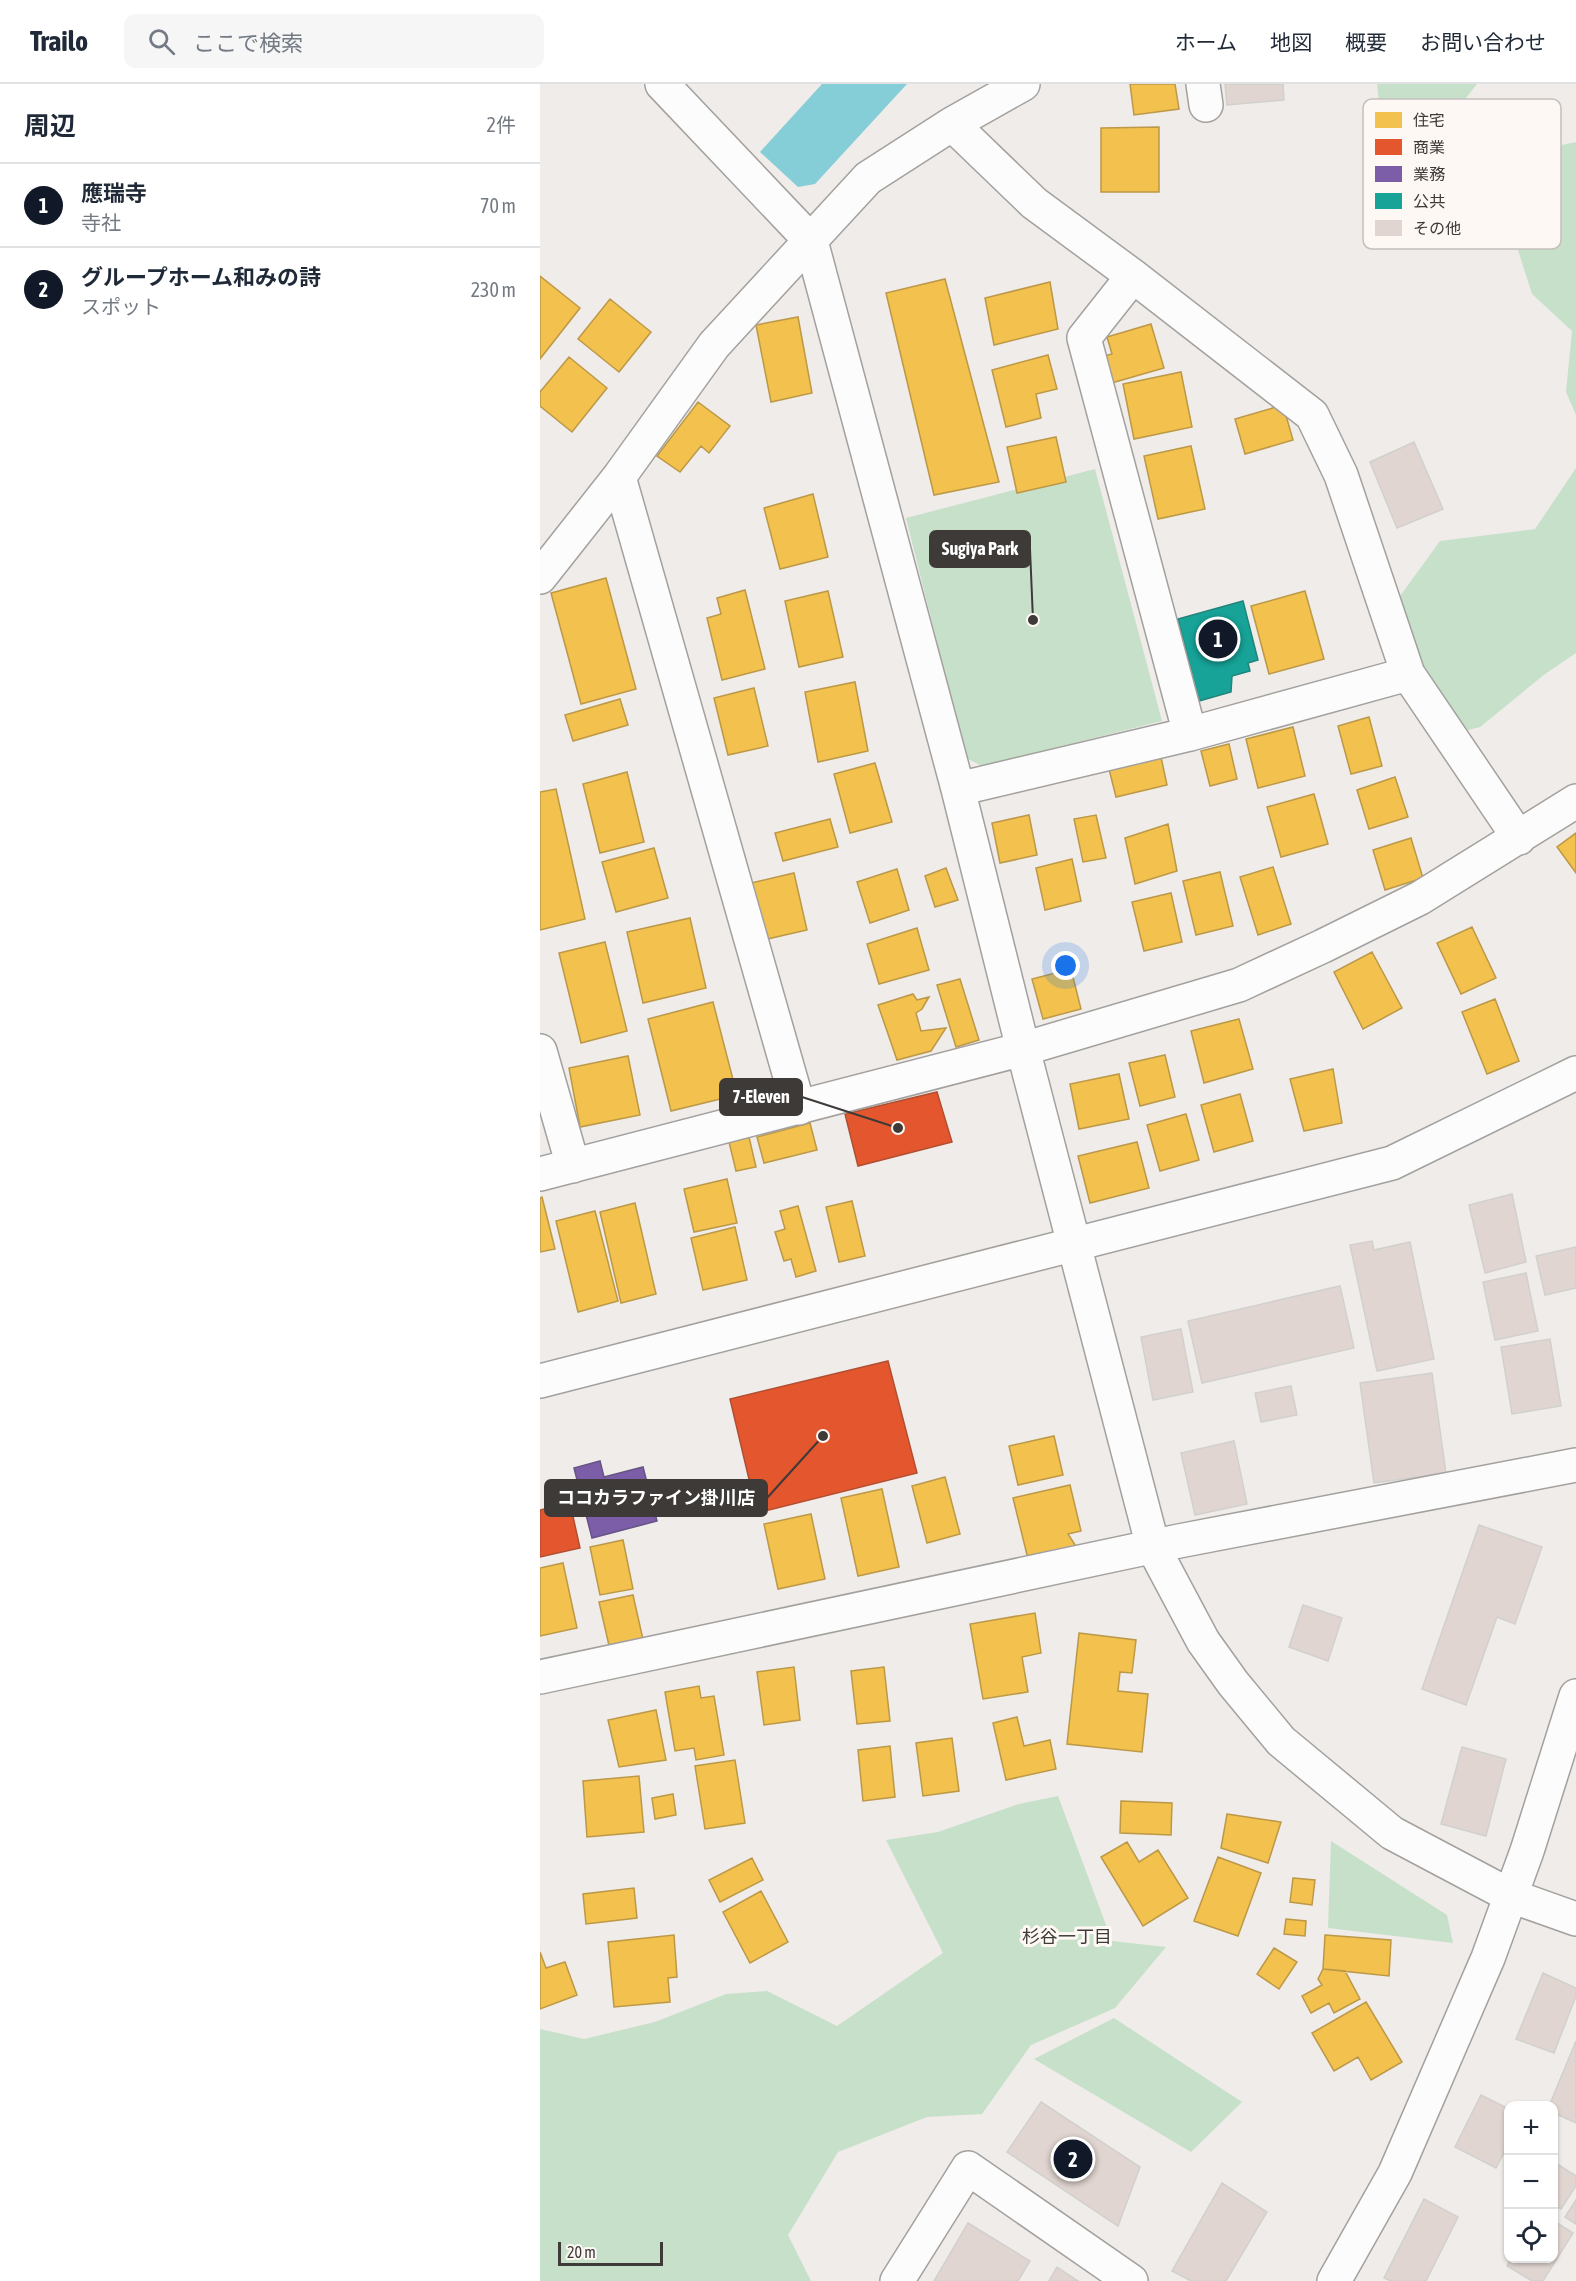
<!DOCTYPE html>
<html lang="ja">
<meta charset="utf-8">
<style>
body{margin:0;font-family:"Asap Condensed","Noto Sans JP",sans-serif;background:#f6f6f7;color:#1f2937}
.controls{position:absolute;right:18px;bottom:18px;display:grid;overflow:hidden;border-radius:12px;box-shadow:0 2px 4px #0004}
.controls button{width:54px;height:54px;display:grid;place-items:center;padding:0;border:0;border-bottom:2px solid #e0e1e3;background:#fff;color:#1f2937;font:30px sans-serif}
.scale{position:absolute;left:18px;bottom:15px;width:105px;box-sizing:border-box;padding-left:6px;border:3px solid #3d3a38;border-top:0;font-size:16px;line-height:21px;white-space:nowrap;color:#3d3a38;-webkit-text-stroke:4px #fef8f5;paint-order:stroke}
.you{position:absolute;left:526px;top:882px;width:21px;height:21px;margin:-15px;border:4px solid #fff;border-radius:50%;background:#1a73e8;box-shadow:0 0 0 9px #1a73e833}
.badge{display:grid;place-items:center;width:39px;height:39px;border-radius:50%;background:#111827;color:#fff;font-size:20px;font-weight:700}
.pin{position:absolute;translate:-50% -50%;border:3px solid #fff;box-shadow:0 2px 6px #0006}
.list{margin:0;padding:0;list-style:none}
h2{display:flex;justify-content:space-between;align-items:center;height:78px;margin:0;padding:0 24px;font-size:26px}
h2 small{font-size:20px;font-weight:400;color:#747a83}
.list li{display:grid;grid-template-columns:39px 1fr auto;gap:18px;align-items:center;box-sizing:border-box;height:84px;padding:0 24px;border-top:2px solid #e0e1e3}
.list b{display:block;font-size:22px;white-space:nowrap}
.list p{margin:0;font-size:20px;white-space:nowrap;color:#747a83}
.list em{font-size:20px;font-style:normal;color:#747a83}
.icon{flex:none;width:33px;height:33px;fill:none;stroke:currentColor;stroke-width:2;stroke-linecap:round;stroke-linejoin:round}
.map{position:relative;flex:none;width:1036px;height:2197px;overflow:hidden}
header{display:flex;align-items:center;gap:36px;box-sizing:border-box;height:84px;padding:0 30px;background:#fff;border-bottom:2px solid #e0e1e3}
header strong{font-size:28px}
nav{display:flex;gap:33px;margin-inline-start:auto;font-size:21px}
.search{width:420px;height:54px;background:#f6f6f7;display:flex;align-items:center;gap:15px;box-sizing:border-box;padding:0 21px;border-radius:12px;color:#747a83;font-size:22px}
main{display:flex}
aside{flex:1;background:#fff}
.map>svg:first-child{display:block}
.green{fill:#c7e0ca}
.water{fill:#85ced8}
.homes{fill:#f2c14e;stroke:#bc9847;stroke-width:1.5}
.shops{fill:#e4572e;stroke:#b24e31;stroke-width:1.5}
.offices{fill:#7b5ea7;stroke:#685386;stroke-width:1.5}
.public{fill:#17a398;stroke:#22847b;stroke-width:1.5}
.building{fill:#e0d5d0;stroke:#d2d0ce;stroke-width:1.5}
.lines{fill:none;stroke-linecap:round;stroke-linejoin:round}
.minor-casing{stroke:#a3a19e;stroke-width:36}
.minor{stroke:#fdfcfc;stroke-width:33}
.labels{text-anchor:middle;stroke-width:6;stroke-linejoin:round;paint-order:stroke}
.neighbourhood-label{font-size:18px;fill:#3d3a38;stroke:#fef8f5}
.key{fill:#fef8f5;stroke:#c4bfbc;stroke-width:1.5}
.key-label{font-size:16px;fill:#3d3a38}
.leader{fill:none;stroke:#3d3a38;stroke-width:2}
.callout-dot{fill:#3d3a38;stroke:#fef8f5;stroke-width:2}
.callout{fill:#3d3a38;stroke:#3d3a38;stroke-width:2}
.callout-label{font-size:18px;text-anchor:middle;font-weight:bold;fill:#fff}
</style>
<header>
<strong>Trailo</strong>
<div class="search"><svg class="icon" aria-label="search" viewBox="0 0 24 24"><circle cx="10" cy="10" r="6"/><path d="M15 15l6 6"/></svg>ここで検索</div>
<nav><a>ホーム</a><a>地図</a><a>概要</a><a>お問い合わせ</a></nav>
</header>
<main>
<aside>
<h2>周辺<small>2件</small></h2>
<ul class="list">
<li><span class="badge">1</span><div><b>應瑞寺</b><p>寺社</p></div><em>70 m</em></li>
<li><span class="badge">2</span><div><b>グループホーム和みの詩</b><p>スポット</p></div><em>230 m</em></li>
</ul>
</aside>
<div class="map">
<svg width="1036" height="2197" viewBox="0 0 1036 2197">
<rect width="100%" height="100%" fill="#efece9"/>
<!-- green -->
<path class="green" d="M837 0H937L912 32 862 71 842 49Z
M1036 58V331L1026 308 1032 247 992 210 971 144 950 134 931 109 979 70Z
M1036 384V569L1005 590 940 643 909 651 847 530 900 457 995 445Z
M555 385 622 637 442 682 426 674 366 434Z
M518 1712 572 1857 626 1863 575 1924 491 1961 442 2030 387 2033 298 2068 248 2151 271 2197H0V1945L44 1955 115 1938 186 1910 227 1907 297 1942 403 1869 346 1756 398 1748 479 1720Z
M791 1757 907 1831 913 1859 788 1844Z
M574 1934 702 2018 651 2068 494 1975Z"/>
<!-- water -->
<path class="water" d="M282 0H367L275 100 258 103 220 68Z"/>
<!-- homes -->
<path class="homes" d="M590 0H635L639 25 594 31Z
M619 43V108H561V44Z
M0 192 40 224 0 275Z
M405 195 459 398 394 411 346 209Z
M510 198 518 245 454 261 445 214Z
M70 215 111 248 79 288 38 255Z
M258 233 272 309 231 318 216 241Z
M611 240 624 284 568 300 560 273 572 270 567 253Z
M508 271 517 305 496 310 501 334 466 343 452 286Z
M29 273 67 304 32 348 0 322V308Z
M641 288 652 343 594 355 583 300Z
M158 318 190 342 169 369 161 362 140 388 117 372Z
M743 321 753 356 705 370 695 335Z
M516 353 526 398 477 409 467 363Z
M651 362 665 425 618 435 604 372Z
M273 410 288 473 240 485 224 424Z
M66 494 96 605 41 620 11 509Z
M205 506 225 585 182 596 167 534 181 530 177 514Z
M288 507 303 573 259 583 245 517Z
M765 507 784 575 729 590 711 522Z
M315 598 328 667 278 678 265 608Z
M214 604 228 662 188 671 174 614Z
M80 615 88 641 33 657 25 631Z
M829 633 842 682 811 690 798 642Z
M753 643 765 692 718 704 706 655Z
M689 660 697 695 670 702 661 667Z
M621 673 627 701 576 713 569 685Z
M335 679 352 738 310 749 294 690Z
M87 688 104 758 60 769 43 700Z
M855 693 868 733 829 745 817 706Z
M16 705 45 835 0 846V708Z
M774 710 788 760 741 773 727 723Z
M489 731 497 771 460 779 452 739Z
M556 731 566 774 543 778 534 735Z
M290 735 298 763 243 777 235 749Z
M628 740 637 787 595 800 585 754Z
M1036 749V789L1017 763Z
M871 754 883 794 845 806 833 766Z
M114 764 128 814 76 828 62 778Z
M532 775 541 817 505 826 496 784Z
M733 783 751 840 718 851 700 793Z
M406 784 418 816 395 823 385 792Z
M357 785 369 826 330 839 317 798Z
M680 788 693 842 656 851 643 797Z
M254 789 267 846 223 856 211 799Z
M631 809 642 858 604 867 592 818Z
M150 834 166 904 103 919 87 848Z
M932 843 956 894 921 910 897 859Z
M377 844 389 886 339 900 327 860Z
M65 858 87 947 41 959 19 869Z
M832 868 862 924 823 945 794 888Z
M531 885 541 925 503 935 492 895Z
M420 895 439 956 416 963 397 901Z
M373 910 377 916 389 913 382 925 376 929 381 947 406 944 391 967 357 976 338 921Z
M955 915 979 977 947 990 922 928Z
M173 918 197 1011 131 1027 108 935Z
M699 935 713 985 664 999 651 947Z
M625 971 635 1013 600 1022 589 979Z
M88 972 100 1031 40 1043 29 984Z
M793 985 802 1039 764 1047 750 995Z
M579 990 589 1035 539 1045 530 1000Z
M700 1010 713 1057 674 1068 661 1021Z
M646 1030 659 1076 620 1087 607 1041Z
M270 1039 277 1066 224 1079 217 1053Z
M209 1053 216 1083 196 1087 189 1058Z
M597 1058 609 1104 550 1119 538 1072Z
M187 1095 197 1139 154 1148 144 1105Z
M2 1113 15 1165 0 1168V1114Z
M312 1117 325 1172 299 1178 286 1123Z
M95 1119 116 1210 81 1219 60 1128Z
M258 1122 276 1187 256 1193 251 1175 244 1177 235 1148 245 1145 240 1127Z
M55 1127 78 1217 38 1228 16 1137Z
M195 1143 207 1196 163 1206 151 1154Z
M514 1352 523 1391 478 1401 469 1362Z
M405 1393 420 1450 387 1459 372 1402Z
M530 1401 541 1447 528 1450 539 1467 489 1479 473 1414Z
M342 1405 359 1483 318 1492 301 1414Z
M271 1430 285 1495 238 1505 224 1440Z
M83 1456 93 1505 60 1511 50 1463Z
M23 1479 37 1544 0 1552V1484Z
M93 1511 104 1560 70 1566 59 1518Z
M495 1529 501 1569 482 1573 488 1608 443 1615 430 1540Z
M539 1549 596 1556 592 1589 580 1588 578 1607 608 1610 602 1668 527 1660Z
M254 1583 260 1636 224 1641 217 1588Z
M344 1583 350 1637 317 1640 311 1587Z
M159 1602 161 1614 174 1612 184 1671 156 1676 154 1664 135 1667 125 1608Z
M116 1626 126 1676 79 1683 68 1636Z
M477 1633 484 1662 510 1656 516 1685 466 1696 453 1639Z
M412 1654 419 1707 383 1712 376 1659Z
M350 1662 355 1713 323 1717 318 1666Z
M195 1676 205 1739 165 1745 155 1682Z
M99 1692 104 1748 47 1753 43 1697Z
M133 1710 136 1731 115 1735 112 1714Z
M581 1717 632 1719 631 1751 580 1749Z
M687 1730 741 1738 728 1779 681 1764Z
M587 1758 599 1778 618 1766 648 1814 603 1842 561 1773Z
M678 1773 721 1789 698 1852 654 1837Z
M212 1774 223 1796 180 1818 169 1796Z
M753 1794 775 1796 772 1821 750 1818Z
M94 1804 97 1834 46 1840 43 1810Z
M221 1807 248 1858 210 1879 183 1828Z
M746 1835 766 1837 765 1852 744 1850Z
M134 1851 137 1893 128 1894 130 1918 74 1923 68 1858Z
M785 1851 851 1856 849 1892 783 1885Z
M734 1864 757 1878 739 1905 717 1890Z
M0 1868 6 1884 25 1878 37 1911 0 1925Z
M783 1885 805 1887 820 1915 794 1929 789 1919 771 1929 762 1912 782 1901 778 1895Z
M826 1918 862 1978 831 1996 818 1973 794 1987 772 1949Z"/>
<!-- shops -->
<path class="shops" d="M397 1008 412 1058 318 1082 305 1030Z
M348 1277 377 1389 217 1429 190 1315Z
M30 1419 40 1464 0 1473V1426Z"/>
<!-- offices -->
<path class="offices" d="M60 1377 64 1393 103 1383 117 1437 52 1454 34 1384Z"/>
<!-- public -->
<path class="public" d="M703 517 718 576 708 579 710 587 692 592 691 608 659 617 638 535Z"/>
<!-- building -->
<path class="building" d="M685 0H743L744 16 687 21Z
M874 358 903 425 857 444 830 378Z
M972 1110 986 1178 945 1189 929 1121Z
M832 1157 834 1166 870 1158 894 1275 837 1287 810 1161Z
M1036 1163V1204L1005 1211 996 1172Z
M986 1189 998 1247 955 1256 943 1198Z
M800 1202 814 1264 662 1299 648 1237Z
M641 1245 653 1308 613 1316 601 1253Z
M1010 1255 1021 1322 972 1330 961 1263Z
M892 1289 906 1389 834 1399 820 1299Z
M751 1302 757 1331 721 1338 715 1309Z
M694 1357 707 1420 655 1431 641 1369Z
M939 1441 1002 1463 975 1540 957 1533 926 1621 882 1605Z
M763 1521 802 1534 788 1577 749 1563Z
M922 1663 966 1675 946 1752 901 1740Z
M1003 1889 1036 1904V1912L1014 1969 976 1955Z
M1036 1957V2039L1014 2029V2022H1009Z
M941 2011 969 2025V2059L956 2084 915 2063Z
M501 2018 600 2083 578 2142 467 2068Z
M1014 2078 1036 2092V2102L1021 2125 1014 2121Z
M682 2099 727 2128 686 2197H651L632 2187Z
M884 2115 918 2133 886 2197H851L844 2194Z
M1036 2116V2140L1025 2133Z
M1014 2137 1033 2149 1003 2197H992L967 2182 971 2174H1014Z
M428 2139 490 2177 478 2197H394Z
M517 2183 538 2197H509Z"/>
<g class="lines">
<!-- minor casing -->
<g class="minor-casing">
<path id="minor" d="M122 0 271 157 418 705 483 965 613 1463 663 1557 693 1599 741 1657 852 1749 971 1812 1036 1835
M663 0 666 21
M412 40 483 0
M593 192 544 254 650 650
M79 393 259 1024
M0 493 79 393 174 261 328 94 412 40 494 119 593 192 772 331 801 391 868 590 979 754
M418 705 650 650 868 590
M0 967 33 1082
M0 1090 483 965 699 901 783 862 880 814 1036 717
M0 1297 852 1079 1036 989
M0 1593 639 1457 1036 1381
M357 2197 428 2084 591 2197
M794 2197 855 2089 948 1874 987 1767 1036 1612"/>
</g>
<!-- minor -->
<use href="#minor" class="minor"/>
</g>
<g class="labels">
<!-- neighbourhood labels -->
<g class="neighbourhood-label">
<text x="527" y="1859">杉谷一丁目</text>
</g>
</g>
<!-- legend -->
<rect x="823" y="15" width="198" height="150" rx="9" class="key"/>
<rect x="835" y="28" width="27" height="16" fill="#f2c14e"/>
<rect x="835" y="55" width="27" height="16" fill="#e4572e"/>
<rect x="835" y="82" width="27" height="16" fill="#7b5ea7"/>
<rect x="835" y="109" width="27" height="16" fill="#17a398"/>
<rect x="835" y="136" width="27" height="16" fill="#e0d5d0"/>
<g class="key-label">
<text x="873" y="42">住宅</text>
<text x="873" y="69">商業</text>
<text x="873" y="96">業務</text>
<text x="873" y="123">公共</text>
<text x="873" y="150">その他</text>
</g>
<!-- callouts -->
<path class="leader" d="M493 536L490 465M358 1044L262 1013M283 1352L227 1414"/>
<g class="callout-dot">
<circle cx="493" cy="536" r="6"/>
<circle cx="358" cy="1044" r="6"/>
<circle cx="283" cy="1352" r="6"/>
</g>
<g class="callout">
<rect x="390" y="447" width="100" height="36" rx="6"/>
<rect x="180" y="995" width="82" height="36" rx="6"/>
<rect x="5" y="1396" width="222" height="36" rx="6"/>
</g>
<g class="callout-label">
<text x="440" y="471">Sugiya Park</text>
<text x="221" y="1019">7-Eleven</text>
<text x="116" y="1420">ココカラファイン掛川店</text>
</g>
</svg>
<div class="controls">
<button>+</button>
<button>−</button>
<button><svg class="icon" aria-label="locate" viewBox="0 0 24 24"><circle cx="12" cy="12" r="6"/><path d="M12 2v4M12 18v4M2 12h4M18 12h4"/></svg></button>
</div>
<div class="scale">20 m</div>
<div class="you"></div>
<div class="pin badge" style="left:678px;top:555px">1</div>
<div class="pin badge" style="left:533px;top:2075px">2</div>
</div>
</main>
